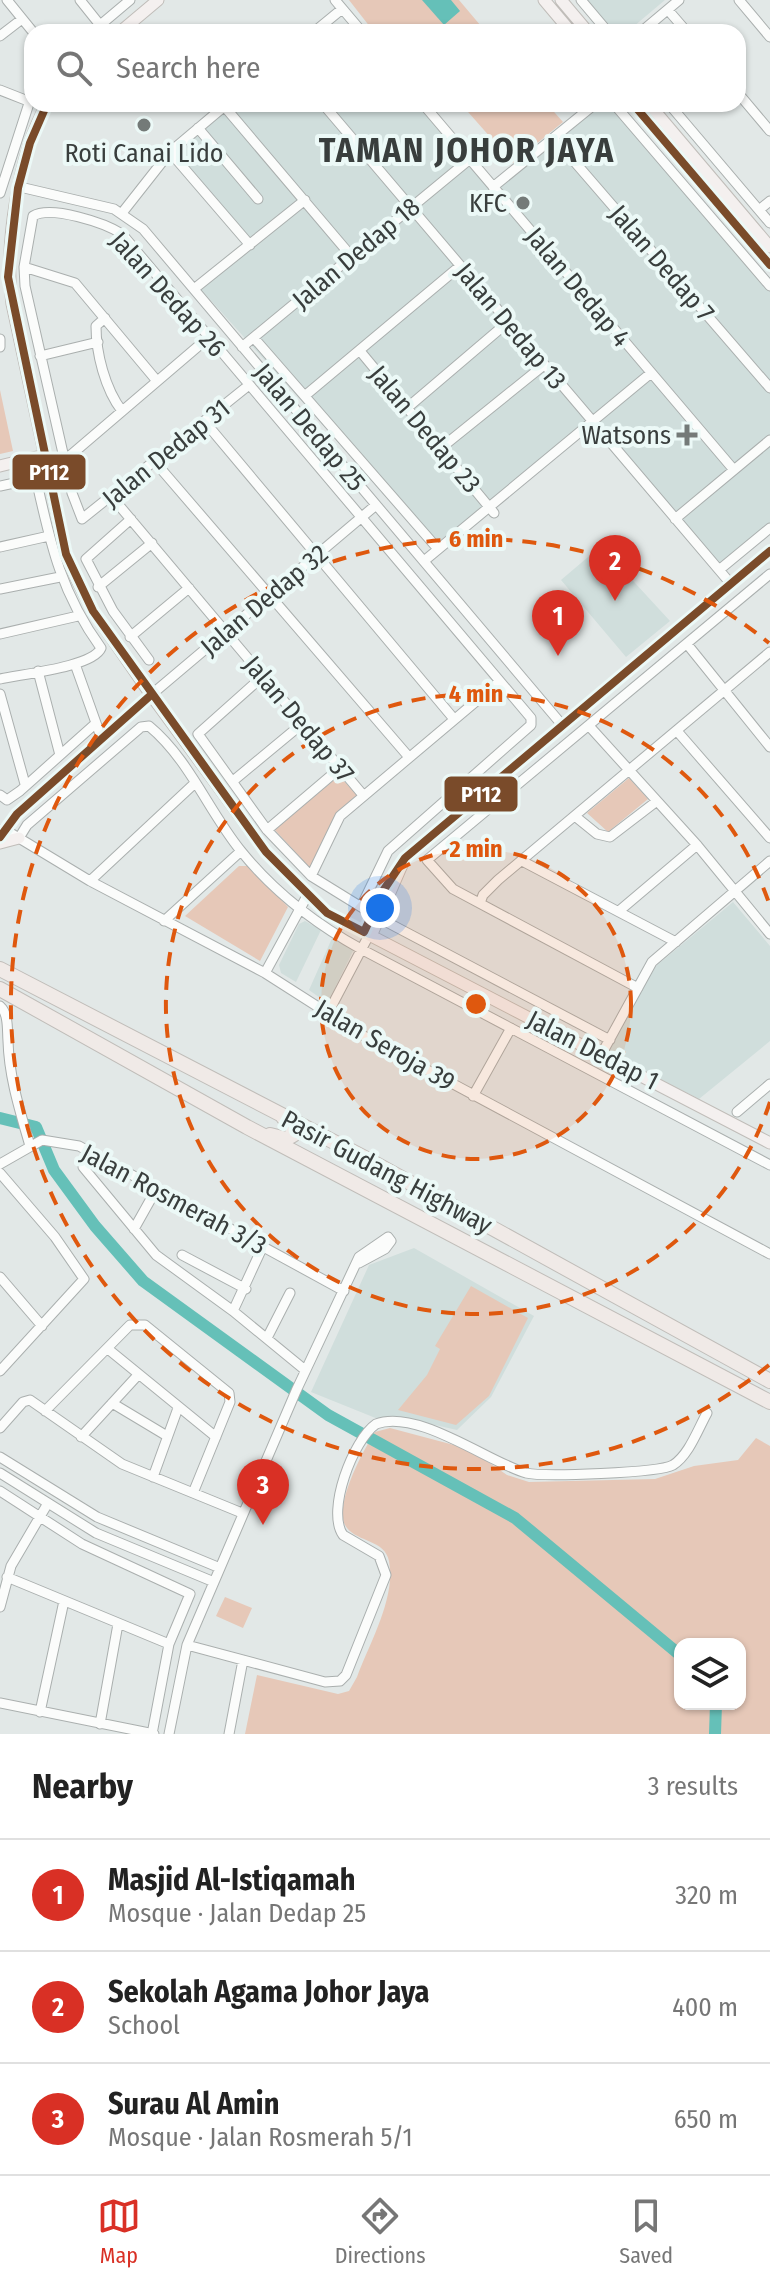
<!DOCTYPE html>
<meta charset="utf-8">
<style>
body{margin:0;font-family:"Fira Sans Condensed",sans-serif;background:#f6f6f6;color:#222}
.controls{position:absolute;right:24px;bottom:24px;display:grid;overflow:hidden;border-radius:16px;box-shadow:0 2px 6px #0004}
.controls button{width:72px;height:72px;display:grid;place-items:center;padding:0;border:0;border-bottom:2px solid #e0e0e0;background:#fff;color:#222;font:40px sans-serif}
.you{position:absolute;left:380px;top:908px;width:28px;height:28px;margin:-20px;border:6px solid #fff;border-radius:50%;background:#1a73e8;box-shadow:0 0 0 12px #1a73e833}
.badge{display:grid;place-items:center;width:52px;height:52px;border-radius:50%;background:#d93025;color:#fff;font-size:26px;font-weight:700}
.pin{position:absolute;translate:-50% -66px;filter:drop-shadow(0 2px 4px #0008)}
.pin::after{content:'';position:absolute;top:42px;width:28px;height:24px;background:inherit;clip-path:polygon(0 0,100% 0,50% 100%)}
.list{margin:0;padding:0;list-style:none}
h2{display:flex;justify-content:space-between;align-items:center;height:104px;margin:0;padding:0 32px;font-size:34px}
h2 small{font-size:26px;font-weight:400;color:#767676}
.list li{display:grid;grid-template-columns:52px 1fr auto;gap:24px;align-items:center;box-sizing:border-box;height:112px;padding:0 32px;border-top:2px solid #e0e0e0}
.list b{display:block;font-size:30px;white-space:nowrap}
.list p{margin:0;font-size:26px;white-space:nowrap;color:#767676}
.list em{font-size:26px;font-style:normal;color:#767676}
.icon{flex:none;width:44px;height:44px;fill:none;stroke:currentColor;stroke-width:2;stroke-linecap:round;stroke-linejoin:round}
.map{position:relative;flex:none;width:770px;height:1734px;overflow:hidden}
.search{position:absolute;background:#fff;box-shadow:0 2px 6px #0004;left:24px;right:24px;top:24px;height:88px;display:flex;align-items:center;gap:20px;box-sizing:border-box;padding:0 28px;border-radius:24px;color:#767676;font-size:30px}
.sheet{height:440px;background:#fff}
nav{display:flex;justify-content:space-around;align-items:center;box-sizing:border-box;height:112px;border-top:2px solid #e0e0e0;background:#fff;font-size:22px;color:#767676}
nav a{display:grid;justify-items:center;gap:4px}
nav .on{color:#d93025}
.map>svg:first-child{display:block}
.built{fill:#d0dedc}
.green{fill:#e6c8b8;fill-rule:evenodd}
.water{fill:#65c0b8}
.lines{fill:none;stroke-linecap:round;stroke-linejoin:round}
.river{stroke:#65c0b8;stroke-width:12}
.minor-casing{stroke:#aaafae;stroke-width:11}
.major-casing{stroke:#c0bdb9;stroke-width:13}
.highway-casing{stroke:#c0bdb9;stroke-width:16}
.minor{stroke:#fbfcfb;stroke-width:9}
.major{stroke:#f4f0ef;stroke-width:11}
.highway{stroke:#f0eae7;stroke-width:14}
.bus-1-casing{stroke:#ecf9f7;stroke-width:14}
.bus-1{stroke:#7a4b2a;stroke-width:8}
.ring{fill:none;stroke:#df580e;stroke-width:4;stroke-dasharray:14 10}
.poi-dot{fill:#747a78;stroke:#ecf9f7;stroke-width:3}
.labels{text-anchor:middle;stroke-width:8;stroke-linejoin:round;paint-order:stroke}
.poi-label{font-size:26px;fill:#393e3d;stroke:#ecf9f7;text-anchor:end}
.street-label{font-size:26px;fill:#393e3d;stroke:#ecf9f7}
.district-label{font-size:34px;font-weight:bold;letter-spacing:2px;fill:#393e3d;stroke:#ecf9f7}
.centre{fill:#df580e;stroke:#ecf9f7;stroke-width:4}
.ring-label{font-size:24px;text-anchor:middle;font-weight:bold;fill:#df580e;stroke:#ecf9f7;stroke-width:8;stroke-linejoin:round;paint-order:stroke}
.line-badge{stroke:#ecf9f7;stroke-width:3}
.badge-label{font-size:22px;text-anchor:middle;font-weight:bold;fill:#fff}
</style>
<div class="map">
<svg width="770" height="1734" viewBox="0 0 770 1734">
<rect width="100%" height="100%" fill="#e2e8e7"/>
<!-- built -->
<path class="built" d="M583 0H665L627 32H611Z
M233 104H416L487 186 596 104H613L770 290V525L721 566 600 424 432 546 197 285 249 241 173 152Z
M601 546 670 621 626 657 561 580Z
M733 902 770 946V1041L699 1099 607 1052 656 966Z
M305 921 321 930 296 982 281 973 279 965 299 924Z
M333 936 349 945 353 951 330 998 323 1000 309 990Z
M414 1248 534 1316 491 1397 457 1430 396 1416 378 1419 311 1392 369 1265Z"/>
<!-- green -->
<path class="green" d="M349 0H459L486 32H374Z
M461 104H547L563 122 513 163Z
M0 390 13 451 0 454Z
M339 776 357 795 338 811 310 868 274 829Z
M629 778 648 799 608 832 587 813Z
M239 866H250L288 907 260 961 185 916Z
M471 1286 528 1318 489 1396 456 1425 398 1410 427 1375 440 1349 435 1346Z
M390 1428 469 1449 507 1475 529 1482 655 1479 694 1466 738 1460 756 1438 770 1446V1734H245L257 1675 338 1694 349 1691 357 1677C370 1642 396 1598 389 1561 385 1540 358 1542 347 1528 331 1509 364 1449 375 1432ZM680 1644H740V1704H680Z
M225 1597 252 1608 243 1628 216 1616Z"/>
<!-- water -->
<path class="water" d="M422 0H451L460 11 444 25Z"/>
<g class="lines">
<!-- river -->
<path class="river" d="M0 1118 36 1127 54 1170 95 1226 143 1281 328 1415 515 1518 680 1655
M715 1734 716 1704"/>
<!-- minor casing -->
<g class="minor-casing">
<path id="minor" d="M7 0 33 32
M80 0 100 25
M335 0 362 32
M581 0 608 32
M739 0 770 37
M668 10 687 32
M92 32 130 0
M314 32 342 9
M641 32 679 0
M0 36 22 19
M0 90 28 101
M738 93 770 131
M323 104 731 584
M423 104 734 470
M614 104 770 286
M669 104 770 223
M224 106 352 257
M198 128 258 199
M554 138 770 388
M170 152 250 245
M20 187 114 209 143 229 563 726
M493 187 595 104
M0 193 32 94
M759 210 770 201
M122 213 170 152 227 104
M24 267 75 283 157 381
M194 289 305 200
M105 318 96 326C96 353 105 389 122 411
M254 338 438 549
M0 339V347
M242 347 470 159
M360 351 494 513
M40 356 98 342
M249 385 82 519 72 493 25 286 24 267 33 216C51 205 105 223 122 234L531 718V725L388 851 361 907
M307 394 460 266
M407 408 508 322
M205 422 454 719
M441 448 544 365
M65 460 209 337
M155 462 408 756
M0 486 28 480 37 483C51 547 62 594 101 648 93 667 22 674 0 679
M112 497 363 795
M131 519 86 559 113 611 149 660
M675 519 770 440
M0 547 49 536
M424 561 651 373
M719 570 770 528
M98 587 152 543
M0 589 60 577
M0 634 78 616
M130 637 189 588
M687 644 770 747
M75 664 101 737
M38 671 60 755
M262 677 198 734 267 830 311 876 366 910
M0 694 25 784
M151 695 376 505
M590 727 697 845 770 934
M677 731 770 838
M233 781 303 723
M0 795 7 800 20 791 95 724
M576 817 597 834 610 837 657 801
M4 829 90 881 265 973 362 1035 770 1254
M267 830 340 768
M19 838 27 825 141 727 149 726C189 759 209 812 241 851 275 893 314 923 361 949L770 1165
M522 861 676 942
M311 876 340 816 499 682
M90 881 195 783
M480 903 483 895 498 880 770 652
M619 911 697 845
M379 918 610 1040
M164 921 241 851
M265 973 307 896
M638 988 453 889 427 860 770 574
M0 1006C9 1014 7 1030 8 1041 9 1077 20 1111 30 1146
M328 1013 369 935
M601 1055 652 962 770 861
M473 1096 511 1028
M737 1112 770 1084
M0 1164 42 1140 79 1146 344 1291
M83 1167 156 1255 233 1311 305 1370
M0 1173 55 1237 84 1279 0 1371
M134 1229 157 1188
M182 1255 246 1289
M359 1263 385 1249 391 1241 388 1237
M0 1277 42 1326
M233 1311 263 1246
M267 1338 290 1293
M108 1349 216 1437
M112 1403 167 1436
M45 1411 130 1325H145L229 1393 230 1402 193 1493
M0 1428 23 1402 30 1400 122 1464 242 1513
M81 1437 138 1375
M0 1457 97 1517 220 1568
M0 1473 96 1533 214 1582
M153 1477 178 1408
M0 1491 82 1544 190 1594 169 1644 152 1734
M7 1577 169 1644
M0 1607 11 1566 48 1503
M187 1645 325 1682 340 1681 346 1675 386 1575 379 1556 343 1535C326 1511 353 1440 376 1424 417 1408 490 1463 526 1473 544 1477 659 1473 673 1465 689 1455 698 1429 707 1413
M0 1703 154 1734
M40 1712 64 1601
M100 1724 118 1624
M169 1734 187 1645 296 1391 359 1257 388 1237
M229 1734 243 1660"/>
</g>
<!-- major casing -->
<g class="major-casing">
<path id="major" d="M544 0 571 32
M561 0 588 32
M120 32 158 0
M47 104C18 154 4 247 12 304L66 554 77 580 93 611 151 695 266 852 327 913 770 1143
M633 104 770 265
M649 104 770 247
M0 466 45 455
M0 837 17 814 151 695
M0 843 19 838
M364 932 377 904
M371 936 405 858 770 551"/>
</g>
<!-- highway casing -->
<g class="highway-casing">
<path id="highway" d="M0 969 365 1158 770 1381
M0 989 247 1127 770 1402
M270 1135 286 1139 293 1135V1127L283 1117"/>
</g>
<!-- minor -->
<use href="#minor" class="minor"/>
<!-- major -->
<use href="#major" class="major"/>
<!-- highway -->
<use href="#highway" class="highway"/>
<!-- bus-1 casing -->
<g class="bus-1-casing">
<path id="bus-1" d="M47 104 30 143 18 188 8 277 66 554 93 611 266 852 327 913 364 932 383 891 405 858 770 551
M633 104 770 265
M0 837 17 814 151 695"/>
</g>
<!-- bus-1 -->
<use href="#bus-1" class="bus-1"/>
</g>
<!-- distance rings -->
<circle cx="476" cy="1004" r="155" fill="#df580e" fill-opacity=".12"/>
<g class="ring">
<circle cx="476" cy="1004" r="155"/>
<path d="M770 1102A310 310 0 1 1 770 906"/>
<path d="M769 1365A465 465 0 1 1 769 643"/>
</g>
<!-- markers -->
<g class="poi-dot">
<circle cx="144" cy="125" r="8"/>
<circle cx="523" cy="203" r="8"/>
<path d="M683 423h8v8h8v8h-8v8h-8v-8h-8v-8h8z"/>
</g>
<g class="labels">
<!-- poi labels -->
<g class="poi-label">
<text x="144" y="162" text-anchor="middle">Roti Canai Lido</text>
<text x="507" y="212">KFC</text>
<text x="671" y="444">Watsons</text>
</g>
<!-- street labels -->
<g class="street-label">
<text transform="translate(356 253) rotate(-40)" y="9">Jalan Dedap 18</text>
<text transform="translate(662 263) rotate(49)" y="9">Jalan Dedap 7</text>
<text transform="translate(578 287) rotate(50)" y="9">Jalan Dedap 4</text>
<text transform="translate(168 294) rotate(48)" y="9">Jalan Dedap 26</text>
<text transform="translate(511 326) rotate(50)" y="9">Jalan Dedap 13</text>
<text transform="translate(310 427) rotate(50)" y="9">Jalan Dedap 25</text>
<text transform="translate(425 429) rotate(50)" y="9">Jalan Dedap 23</text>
<text transform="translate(166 453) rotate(-39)" y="9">Jalan Dedap 31</text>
<text transform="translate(264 600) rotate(-40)" y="9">Jalan Dedap 32</text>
<text transform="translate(299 719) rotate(50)" y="9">Jalan Dedap 37</text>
<text transform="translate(385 1045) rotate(30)" y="9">Jalan Seroja 39</text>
<text transform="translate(593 1050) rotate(27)" y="9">Jalan Dedap 1</text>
<text transform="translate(387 1172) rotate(28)" y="9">Pasir Gudang Highway</text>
<text transform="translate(174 1199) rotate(28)" y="9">Jalan Rosmerah 3/3</text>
</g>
<!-- district labels -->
<g class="district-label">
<text x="467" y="162">TAMAN JOHOR JAYA</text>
</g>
</g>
<circle cx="476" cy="1004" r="12" class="centre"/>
<g class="ring-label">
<text x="476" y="547">6 min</text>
<text x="476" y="702">4 min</text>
<text x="476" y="857">2 min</text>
</g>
<g class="line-badge">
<rect x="11" y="453" width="76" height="38" rx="8" fill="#7a4b2a"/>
<rect x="443" y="775" width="76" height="38" rx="8" fill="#7a4b2a"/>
</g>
<g class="badge-label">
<text x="49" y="480">P112</text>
<text x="481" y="802">P112</text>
</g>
</svg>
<div class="controls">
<button><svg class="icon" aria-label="layers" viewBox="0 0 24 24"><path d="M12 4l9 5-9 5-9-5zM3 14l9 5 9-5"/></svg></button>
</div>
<div class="you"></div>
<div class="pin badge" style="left:558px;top:656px">1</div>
<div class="pin badge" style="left:615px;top:601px">2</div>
<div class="pin badge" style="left:263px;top:1525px">3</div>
<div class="search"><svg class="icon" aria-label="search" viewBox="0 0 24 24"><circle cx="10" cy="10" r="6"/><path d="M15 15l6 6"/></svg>Search here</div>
</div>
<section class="sheet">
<h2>Nearby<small>3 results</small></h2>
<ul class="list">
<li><span class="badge">1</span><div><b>Masjid Al-Istiqamah</b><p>Mosque · Jalan Dedap 25</p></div><em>320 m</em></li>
<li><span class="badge">2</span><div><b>Sekolah Agama Johor Jaya</b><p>School</p></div><em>400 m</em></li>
<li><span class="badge">3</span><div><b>Surau Al Amin</b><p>Mosque · Jalan Rosmerah 5/1</p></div><em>650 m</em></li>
</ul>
</section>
<nav>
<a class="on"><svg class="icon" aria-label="map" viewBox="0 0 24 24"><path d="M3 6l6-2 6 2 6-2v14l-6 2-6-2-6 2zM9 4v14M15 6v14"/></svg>Map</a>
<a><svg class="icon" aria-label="directions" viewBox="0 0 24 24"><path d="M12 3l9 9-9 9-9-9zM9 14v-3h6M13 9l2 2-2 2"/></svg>Directions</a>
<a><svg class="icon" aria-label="saved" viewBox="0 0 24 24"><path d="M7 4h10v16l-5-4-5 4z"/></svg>Saved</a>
</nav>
